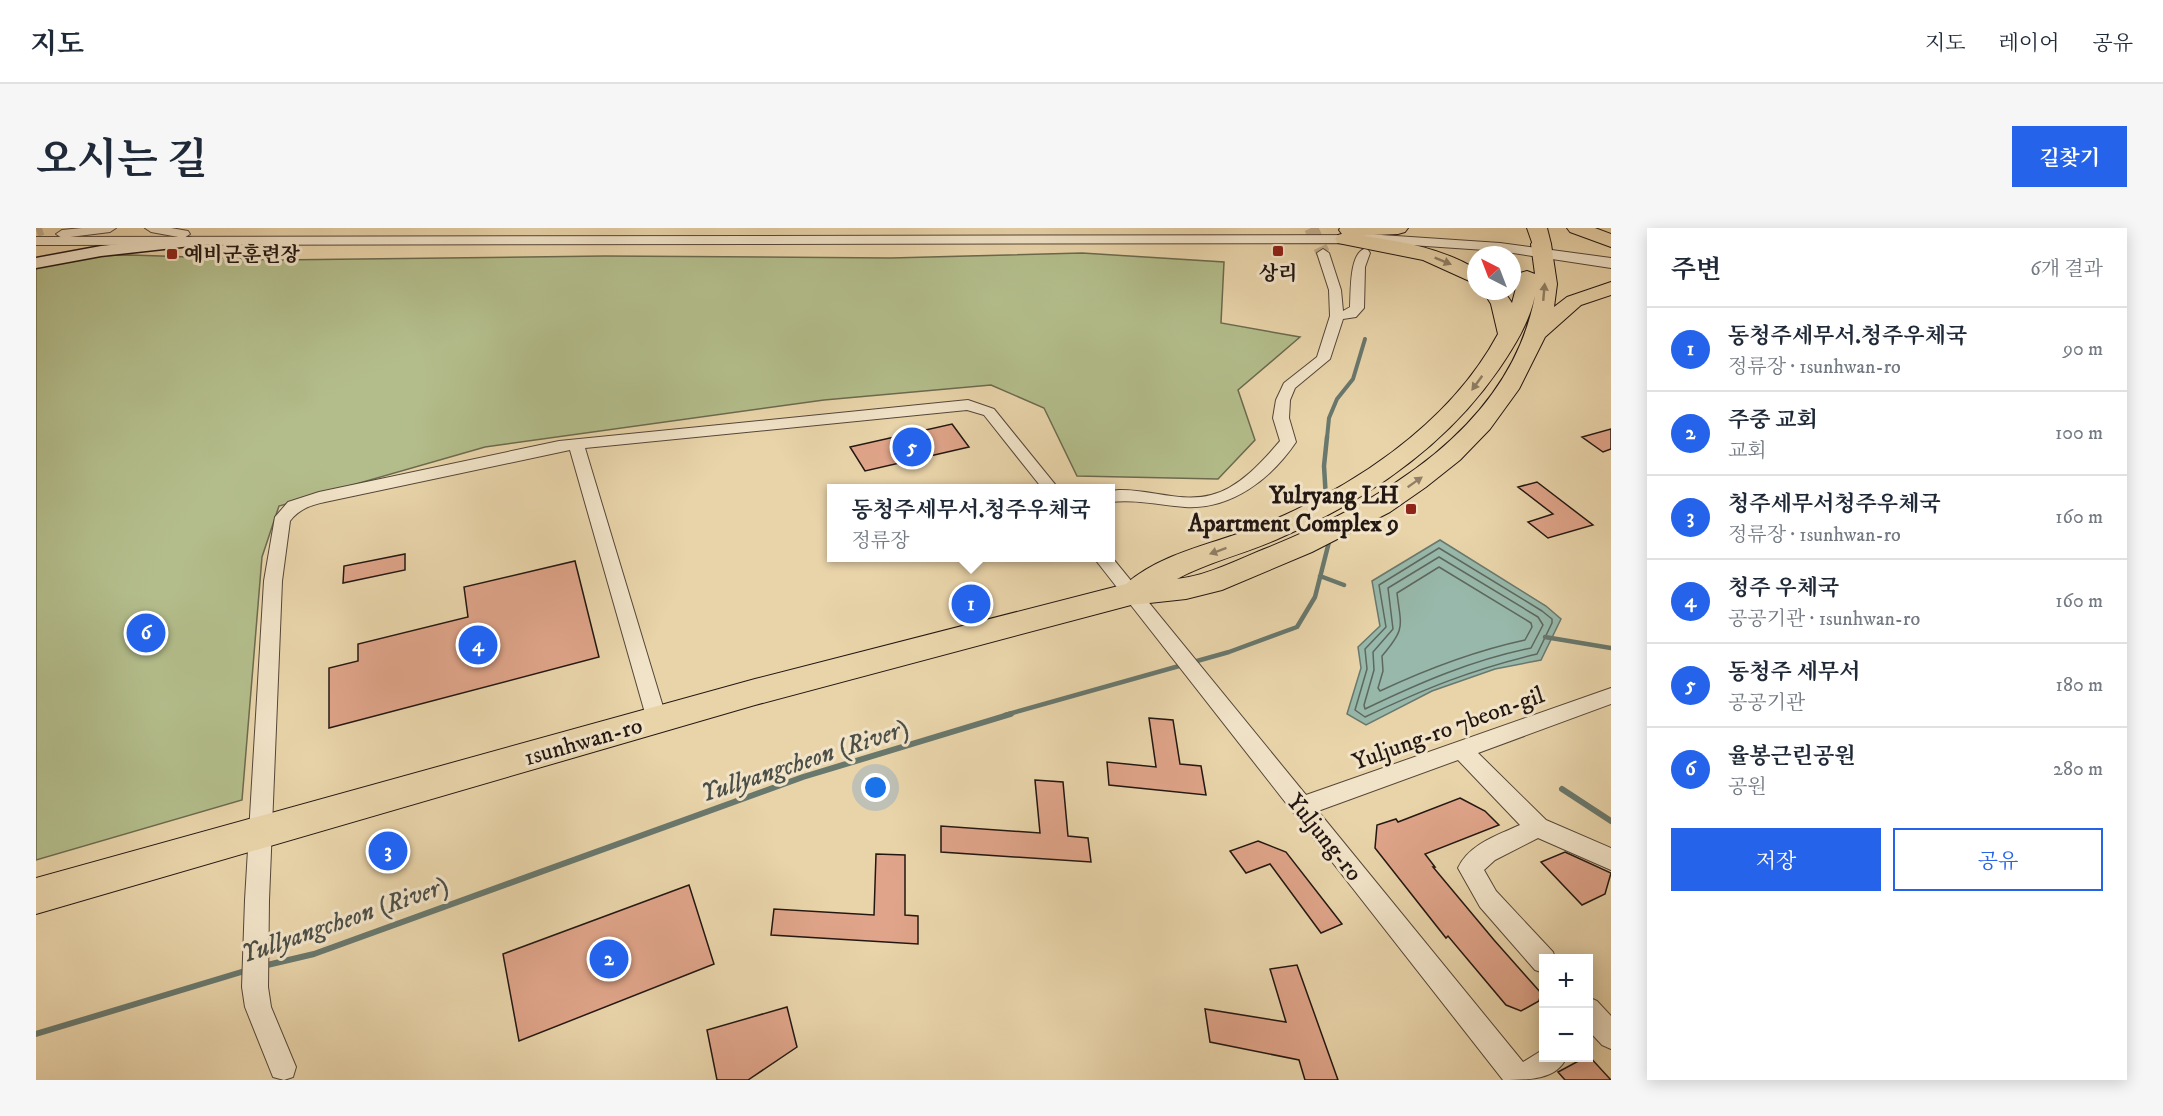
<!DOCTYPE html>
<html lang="ko">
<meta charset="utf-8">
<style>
body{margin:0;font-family:"IM FELL DW Pica","Noto Serif KR",serif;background:#f6f6f7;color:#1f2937}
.controls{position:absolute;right:18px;bottom:18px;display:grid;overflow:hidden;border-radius:0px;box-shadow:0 3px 15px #0003}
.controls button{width:54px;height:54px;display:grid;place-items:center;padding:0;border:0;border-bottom:2px solid #e0e1e3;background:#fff;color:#1f2937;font:30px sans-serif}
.compass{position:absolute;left:1431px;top:18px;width:54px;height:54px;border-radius:50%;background:#fff;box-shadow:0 3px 15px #0003;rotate:318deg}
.you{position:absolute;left:840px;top:560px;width:21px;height:21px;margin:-15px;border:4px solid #fff;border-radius:50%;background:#1a73e8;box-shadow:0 0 0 9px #1a73e833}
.badge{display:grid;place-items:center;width:39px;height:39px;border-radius:50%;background:#2563eb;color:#fff;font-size:20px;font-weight:700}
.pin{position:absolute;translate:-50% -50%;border:3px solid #fff;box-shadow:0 2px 6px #0006}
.popup{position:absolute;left:791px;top:256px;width:288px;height:78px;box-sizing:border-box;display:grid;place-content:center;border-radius:0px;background:#fff;filter:drop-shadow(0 2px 4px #0005);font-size:20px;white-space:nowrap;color:#747a83}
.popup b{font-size:22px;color:#1f2937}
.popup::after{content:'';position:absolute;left:50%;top:100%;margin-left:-12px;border:12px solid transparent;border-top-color:#fff}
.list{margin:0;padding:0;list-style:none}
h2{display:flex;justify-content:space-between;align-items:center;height:78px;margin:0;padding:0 24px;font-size:26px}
h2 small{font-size:20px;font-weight:400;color:#747a83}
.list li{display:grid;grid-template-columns:39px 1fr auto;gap:18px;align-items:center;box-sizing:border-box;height:84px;padding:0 24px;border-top:2px solid #e0e1e3}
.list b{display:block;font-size:22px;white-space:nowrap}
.list p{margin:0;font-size:20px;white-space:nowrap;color:#747a83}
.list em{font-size:20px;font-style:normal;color:#747a83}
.actions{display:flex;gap:12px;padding:18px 24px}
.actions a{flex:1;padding:14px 0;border:2px solid #2563eb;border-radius:0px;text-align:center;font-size:21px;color:#2563eb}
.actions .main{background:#2563eb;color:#fff}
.map{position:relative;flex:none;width:1575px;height:852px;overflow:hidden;border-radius:0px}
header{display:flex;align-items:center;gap:36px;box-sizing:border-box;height:84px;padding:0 30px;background:#fff;border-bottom:2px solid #e0e1e3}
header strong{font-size:28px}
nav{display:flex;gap:33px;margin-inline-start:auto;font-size:21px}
.intro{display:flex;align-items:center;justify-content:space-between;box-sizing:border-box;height:144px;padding:0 36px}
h1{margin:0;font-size:42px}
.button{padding:15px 27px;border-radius:0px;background:#2563eb;color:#fff;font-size:21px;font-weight:700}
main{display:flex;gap:36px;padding:0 36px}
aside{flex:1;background:#fff;border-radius:0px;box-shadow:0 3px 15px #0003}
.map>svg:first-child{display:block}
.green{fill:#b3bd8b;stroke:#6b6a4e;stroke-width:1.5}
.water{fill:#97b8aa;stroke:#69786d;stroke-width:1.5}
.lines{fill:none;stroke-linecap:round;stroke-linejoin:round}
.shore{stroke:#5d685e;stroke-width:1.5}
.stream-far2{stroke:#69786d;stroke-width:4}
.stream-far1{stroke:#69786d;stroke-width:4.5}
.stream{stroke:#69786d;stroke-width:6}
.building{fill:#dfa489;stroke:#231712;stroke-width:1.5}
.minor-tunnel{stroke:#c1ae8c;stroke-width:14;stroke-dasharray:14 7;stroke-linecap:butt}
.minor-casing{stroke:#544638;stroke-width:2}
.tertiary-casing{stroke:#544638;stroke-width:2}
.secondary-casing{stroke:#231712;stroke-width:3}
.primary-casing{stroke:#231712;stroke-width:2}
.trunk-casing{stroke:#231712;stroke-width:2}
.minor{fill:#f1e3c8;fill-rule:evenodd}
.tertiary{fill:#f1e3c8;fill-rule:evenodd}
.secondary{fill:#f1e3c8;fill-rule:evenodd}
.primary{fill:#e9d4aa;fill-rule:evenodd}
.trunk{fill:#e9d4aa;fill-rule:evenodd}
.oneway{fill:#907f66}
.poi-dot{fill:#8f2418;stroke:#f1e3c8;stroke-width:2}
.labels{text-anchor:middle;stroke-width:6;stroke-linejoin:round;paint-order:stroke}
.far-poi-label{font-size:20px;font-weight:bold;fill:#231712;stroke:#f1e3c8;text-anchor:start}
.poi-label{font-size:24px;font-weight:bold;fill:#231712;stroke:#f1e3c8;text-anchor:end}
.street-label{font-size:24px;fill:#231712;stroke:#f1e3c8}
.water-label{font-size:26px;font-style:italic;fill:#4c4f47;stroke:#f1e3c8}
</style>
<header>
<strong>지도</strong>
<nav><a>지도</a><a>레이어</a><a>공유</a></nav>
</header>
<div class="intro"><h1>오시는 길</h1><a class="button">길찾기</a></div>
<main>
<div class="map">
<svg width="1575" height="852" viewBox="0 0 1575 852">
<rect width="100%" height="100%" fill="#e9d4aa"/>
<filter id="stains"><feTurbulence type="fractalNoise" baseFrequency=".00333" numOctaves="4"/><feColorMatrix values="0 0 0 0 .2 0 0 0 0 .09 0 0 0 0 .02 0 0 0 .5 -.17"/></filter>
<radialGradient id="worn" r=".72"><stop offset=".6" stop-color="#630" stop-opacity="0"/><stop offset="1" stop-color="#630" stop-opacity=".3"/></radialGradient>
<!-- green -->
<path class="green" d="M1046 25 1188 34 1185 95 1264 109 1202 162 1219 212 1182 251 1041 248 1008 180 955 157 788 172 449 219 243 278 226 329 206 572 0 632V38L39 28 95 27 240 32 569 28 855 30Z"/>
<!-- water -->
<path class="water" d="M1404 312 1510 378 1525 391 1505 432 1459 441 1396 463 1330 497 1311 486 1325 440 1322 419 1344 398 1336 353Z"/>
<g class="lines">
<!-- shore -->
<path class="shore" d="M1403 320 1506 383 1516 391V395L1501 426C1437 441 1388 461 1329 489L1319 482 1331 441 1329 421 1350 399 1343 357Z
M1403 329 1502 389 1507 397 1495 420C1436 432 1383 455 1329 481L1328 477 1338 442 1337 424 1357 401 1352 360Z
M1403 339 1495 395 1496 399 1489 412C1438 423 1391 441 1344 463L1342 460 1347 443 1346 428C1370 400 1365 399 1361 365Z"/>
<!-- stream-far2 -->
<path class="stream-far2" d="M1291 210 1293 190 1301 171 1317 151 1329 111"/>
<!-- stream-far1 -->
<path class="stream-far1" d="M1290 271 1288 238 1291 209
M1284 348 1308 357
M1509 409 1575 420
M969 487 1193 424 1261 399 1279 369 1294 310"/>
<!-- stream -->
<path class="stream" d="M1526 561 1575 593
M227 738 278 726 767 549 975 486
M0 806 212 742"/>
</g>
<!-- building -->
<path class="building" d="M916 196 933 219 829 243 814 219Z
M1575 201V221L1567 224 1546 209Z
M1501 254 1557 297 1512 310 1492 294 1517 286 1482 259Z
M369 326V342L307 355 308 338Z
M539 333 563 429 293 500V440L322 433V416L432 389 428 359Z
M1113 490 1137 492 1144 536 1165 538 1170 567 1073 557 1071 534 1120 539Z
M999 552 1027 554 1032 608 1052 610 1055 634 905 624V598L1004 605Z
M1424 570 1449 583 1463 597 1389 626 1399 639H1397L1458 712 1505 765 1503 773 1485 783 1470 777 1412 708 1410 710 1339 620 1341 597 1360 591 1362 594Z
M1222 613 1250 624 1306 696 1285 705 1234 636 1210 645 1194 623Z
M1529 624 1575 645 1569 666 1546 677 1505 634Z
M840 626 869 627V687L882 688V716L735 707 738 681 838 687Z
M653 657 678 736 483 813 467 726Z
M1261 737 1302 852H1269L1263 832 1174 814 1169 781 1250 794 1234 741Z
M751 779 761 819 712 852H681L671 802Z
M1552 827 1575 852H1529L1522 844 1548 830H1552Z"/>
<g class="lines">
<!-- minor-tunnel -->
<path class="minor-tunnel" d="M1275 0 1287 25
M0 2 6 0"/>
<!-- minor casing -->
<g class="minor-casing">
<path id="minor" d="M46 0H80L74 4 26 10 20 6 26 2Z
M109 0H135L152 3 154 6 148 10 115 4Z
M1287 21 1293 25 1305 62 1307 83 1314 79C1315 65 1313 27 1328 21L1332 22 1334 25 1329 39 1328 80 1320 89 1307 91 1294 131 1259 160 1254 172 1253 190 1260 214C1235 251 1195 282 1149 279 1123 277 1100 271 1074 274V263L1083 262C1113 261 1146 275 1175 267 1202 261 1227 233 1244 213L1237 190 1240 172 1248 155 1281 129 1294 88 1293 62 1281 25Z
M932 172 958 181 1022 260H1006L948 187 931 182 549 220 631 492 628 498 621 501 614 498 611 492 534 222 289 274C275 277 263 281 254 293L246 353 233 672 232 759 235 779 260 839 257 849 248 852 237 849 209 779 206 759 209 672 228 353 239 289 252 274 283 264 523 213Z
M1074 327 1270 567 1575 460V476L1442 525 1510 592 1575 620V642L1502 610 1459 632 1448 642 1460 663 1517 724 1519 730H1508V745L1499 742 1444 679 1422 640C1433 616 1462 607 1484 597L1422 532 1282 583 1487 834 1508 821V830H1530C1521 852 1491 852 1467 852L1058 330H1074Z
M1552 769 1561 773 1575 788V821L1566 817 1552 802Z"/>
</g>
<!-- tertiary casing -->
<g class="tertiary-casing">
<path id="tertiary" d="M1345 7 1464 15 1575 30V40L1464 23 1345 15 0 17V9Z"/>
</g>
<!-- secondary casing -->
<g class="secondary-casing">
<path id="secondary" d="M149 9 155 10 158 14 155 18 65 28 0 40V30L65 18Z"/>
</g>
<!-- primary casing -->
<g class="primary-casing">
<path id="primary" d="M1309 5C1353 12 1401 17 1440 41V56L1387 32 1302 15 1299 11 1302 7Z
M1505 10 1512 12 1515 16 1521 56 1518 79 1531 69 1575 54V67L1545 77 1509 109 1483 161 1454 201 1424 232 1390 259 1354 284 1276 324 1186 362 1150 371 1095 377 719 477 0 686V650L719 451 1090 356C1124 326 1173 317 1215 301 1311 264 1412 199 1462 106L1455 76 1447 63H1468L1476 75 1484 45 1491 43 1499 46 1495 16 1498 12ZM1499 68C1474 200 1345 274 1231 320 1201 332 1173 347 1141 351 1174 333 1212 325 1246 309 1331 272 1410 218 1463 141 1478 119 1493 95 1499 68Z"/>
</g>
<!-- trunk casing -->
<g class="trunk-casing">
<path id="trunk" d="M1304 0H1372L1369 4 1362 6 1313 8 1306 6 1303 2Z
M1491 0H1511L1515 16 1512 20H1498Z
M1531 0H1559L1575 6V19L1534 4Z"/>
</g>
<!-- minor -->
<use href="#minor" class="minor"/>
<!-- tertiary -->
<use href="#tertiary" class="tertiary"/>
<!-- secondary -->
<use href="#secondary" class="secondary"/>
<!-- primary -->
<use href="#primary" class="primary"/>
<!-- trunk -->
<use href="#trunk" class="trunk"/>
</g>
<!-- one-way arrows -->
<defs><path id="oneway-solid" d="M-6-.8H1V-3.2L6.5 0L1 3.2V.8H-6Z" transform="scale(1.5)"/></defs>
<g class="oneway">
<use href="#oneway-solid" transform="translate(1407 33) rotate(22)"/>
<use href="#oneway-solid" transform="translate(1508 64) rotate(-85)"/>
<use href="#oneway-solid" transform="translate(1441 155) rotate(126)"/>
<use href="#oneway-solid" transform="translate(1379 254) rotate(-35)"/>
<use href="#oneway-solid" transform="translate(1182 323) rotate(160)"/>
</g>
<!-- markers -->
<g class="poi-dot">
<rect x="1236" y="17" width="12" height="12" rx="3"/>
<rect x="130" y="20" width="12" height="12" rx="3"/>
<rect x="1369" y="275" width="12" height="12" rx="3"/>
</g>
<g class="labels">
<!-- far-poi labels -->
<g class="far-poi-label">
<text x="148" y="33">예비군훈련장</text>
<text x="1242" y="52" text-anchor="middle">상리</text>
</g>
<!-- poi labels -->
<g class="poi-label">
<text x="1363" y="275">Yulryang LH<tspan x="1363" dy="28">Apartment Complex 9</tspan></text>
</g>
<!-- street labels -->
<g class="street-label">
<text transform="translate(1412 500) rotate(-20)" y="8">Yuljung-ro 7beon-gil</text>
<text transform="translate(547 513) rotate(-16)" y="8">1sunhwan-ro</text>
<text transform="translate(1289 609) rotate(51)" y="8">Yuljung-ro</text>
</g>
<!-- water labels -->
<g class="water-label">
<text transform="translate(768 532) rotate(-18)" y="9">Yullyangcheon (River)</text>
<text transform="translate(308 691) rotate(-19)" y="9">Yullyangcheon (River)</text>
</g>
</g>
<rect width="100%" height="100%" filter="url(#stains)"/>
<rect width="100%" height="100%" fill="url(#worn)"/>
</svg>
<div class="controls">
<button>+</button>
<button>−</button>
</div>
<svg class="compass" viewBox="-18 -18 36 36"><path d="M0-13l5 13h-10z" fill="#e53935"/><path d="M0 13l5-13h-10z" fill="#747a83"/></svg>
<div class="you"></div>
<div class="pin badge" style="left:935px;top:376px">1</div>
<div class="popup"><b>동청주세무서.청주우체국</b>정류장</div>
<div class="pin badge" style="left:573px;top:731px">2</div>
<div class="pin badge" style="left:352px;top:623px">3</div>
<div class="pin badge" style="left:442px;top:417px">4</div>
<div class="pin badge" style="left:876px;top:219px">5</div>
<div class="pin badge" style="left:110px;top:405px">6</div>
</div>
<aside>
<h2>주변<small>6개 결과</small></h2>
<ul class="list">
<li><span class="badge">1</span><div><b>동청주세무서.청주우체국</b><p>정류장 · 1sunhwan-ro</p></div><em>90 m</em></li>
<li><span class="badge">2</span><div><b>주중 교회</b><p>교회</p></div><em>100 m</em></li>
<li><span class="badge">3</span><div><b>청주세무서청주우체국</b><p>정류장 · 1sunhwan-ro</p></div><em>160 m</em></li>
<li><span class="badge">4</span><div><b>청주 우체국</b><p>공공기관 · 1sunhwan-ro</p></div><em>160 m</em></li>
<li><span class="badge">5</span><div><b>동청주 세무서</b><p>공공기관</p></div><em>180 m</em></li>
<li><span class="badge">6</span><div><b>율봉근린공원</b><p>공원</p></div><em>280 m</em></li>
</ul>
<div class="actions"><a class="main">저장</a><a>공유</a></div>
</aside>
</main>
